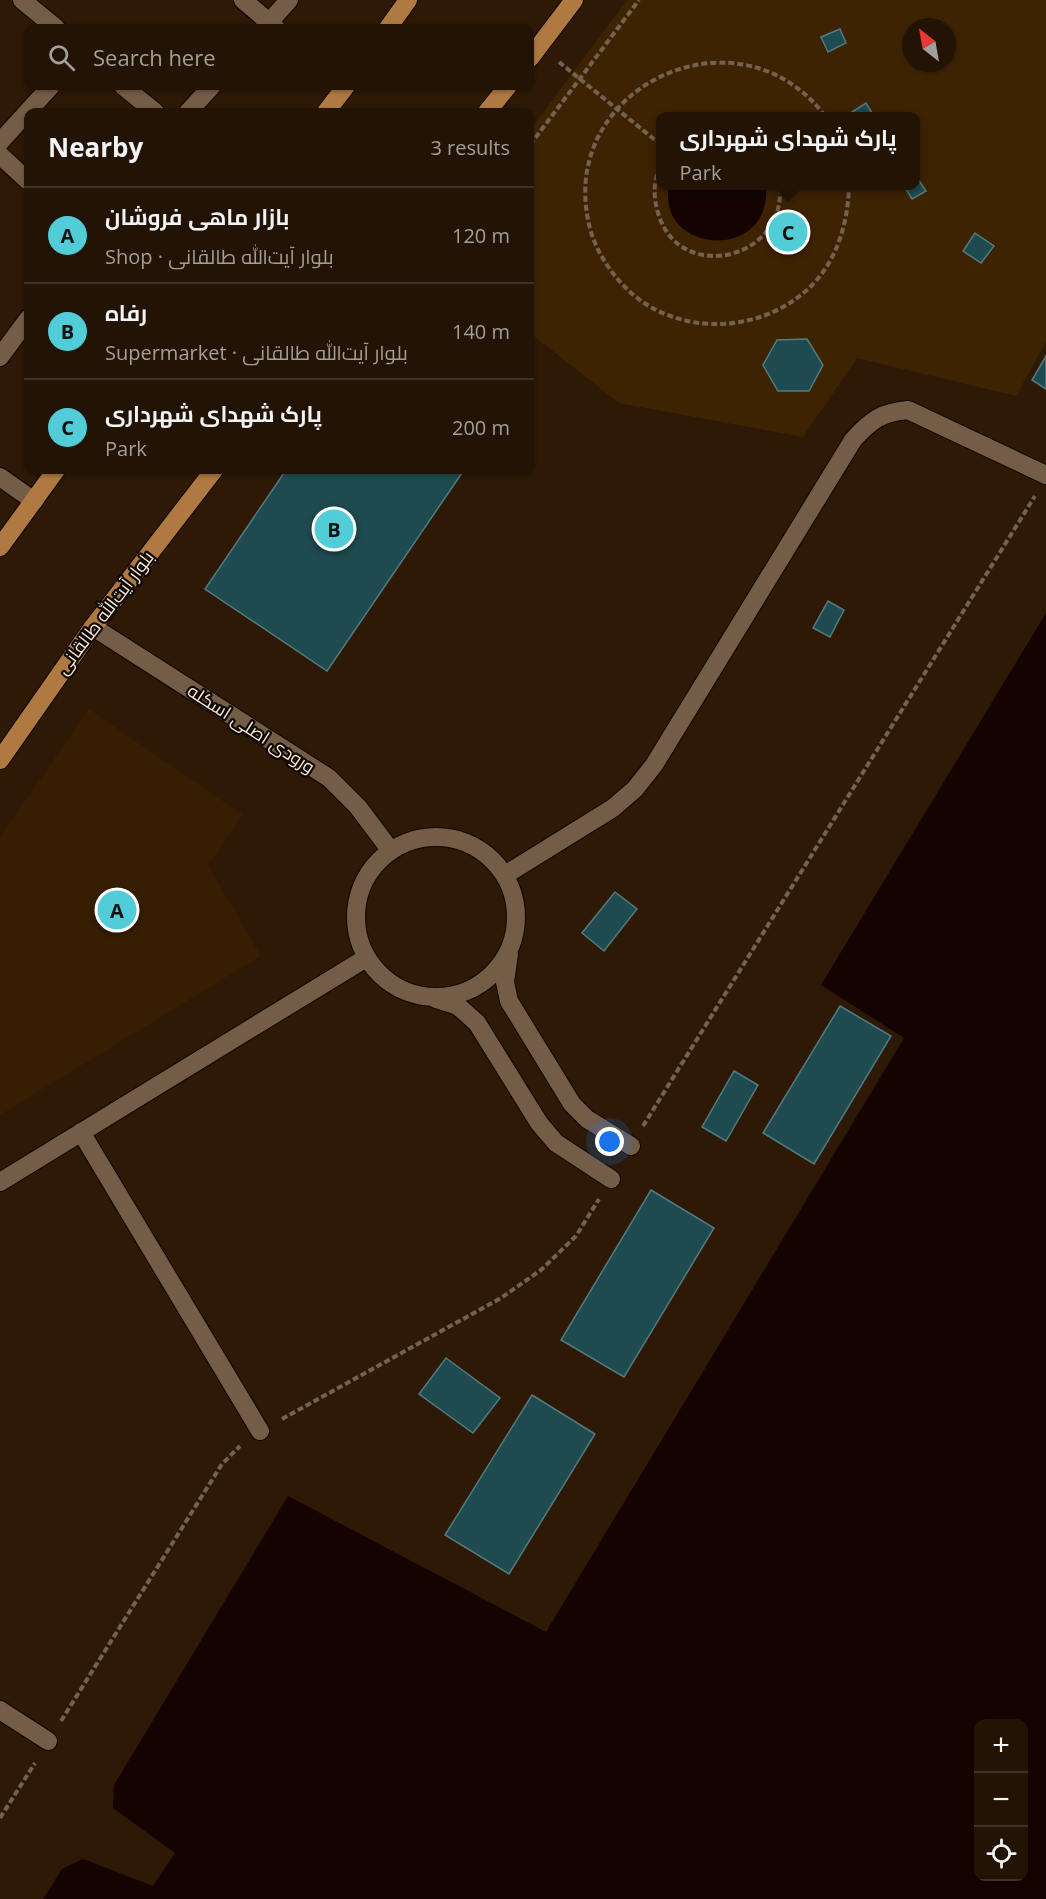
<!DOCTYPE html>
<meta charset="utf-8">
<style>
body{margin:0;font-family:"Open Sans",Cairo,sans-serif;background:#2e2013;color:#f1f3f6}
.controls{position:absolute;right:18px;bottom:18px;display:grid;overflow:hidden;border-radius:12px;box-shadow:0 2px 4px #0004}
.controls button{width:54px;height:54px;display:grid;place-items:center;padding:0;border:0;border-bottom:2px solid #3f3226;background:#221304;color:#f1f3f6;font:30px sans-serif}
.compass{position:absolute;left:902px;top:18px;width:54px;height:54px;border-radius:50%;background:#221304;box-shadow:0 2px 4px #0004;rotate:329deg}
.you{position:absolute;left:610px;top:1142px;width:21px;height:21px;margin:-15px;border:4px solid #fff;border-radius:50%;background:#1a73e8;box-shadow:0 0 0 9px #1a73e833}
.badge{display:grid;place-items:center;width:39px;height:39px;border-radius:50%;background:#52ccd6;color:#111;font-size:20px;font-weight:700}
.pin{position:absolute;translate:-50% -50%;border:3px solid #fff;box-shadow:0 2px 6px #0006}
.popup{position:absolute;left:656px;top:112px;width:264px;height:78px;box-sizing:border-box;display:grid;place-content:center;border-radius:12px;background:#221304;filter:drop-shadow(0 2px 4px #0005);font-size:20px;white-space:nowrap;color:#a29e9a}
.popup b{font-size:22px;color:#f1f3f6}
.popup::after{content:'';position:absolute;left:50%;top:100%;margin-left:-12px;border:12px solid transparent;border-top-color:#221304}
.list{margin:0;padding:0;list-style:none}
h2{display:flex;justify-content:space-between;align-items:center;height:78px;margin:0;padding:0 24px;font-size:26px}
h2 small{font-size:20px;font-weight:400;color:#a29e9a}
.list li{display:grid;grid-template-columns:39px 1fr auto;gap:18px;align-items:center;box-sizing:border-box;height:96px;padding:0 24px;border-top:2px solid #3f3226}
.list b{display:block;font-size:22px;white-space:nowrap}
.list p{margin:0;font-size:20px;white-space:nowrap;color:#a29e9a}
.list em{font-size:20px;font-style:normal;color:#a29e9a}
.icon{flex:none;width:33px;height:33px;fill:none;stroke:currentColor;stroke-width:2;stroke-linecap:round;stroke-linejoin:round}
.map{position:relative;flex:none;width:1046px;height:1899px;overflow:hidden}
.search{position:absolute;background:#221304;box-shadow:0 2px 4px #0004;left:24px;top:24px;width:510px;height:66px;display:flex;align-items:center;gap:15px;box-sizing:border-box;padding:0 21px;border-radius:12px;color:#a29e9a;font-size:22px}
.panel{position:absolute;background:#221304;box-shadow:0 2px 4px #0004;left:24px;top:108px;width:510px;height:366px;border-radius:12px}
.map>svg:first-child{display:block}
.built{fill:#371e03}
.green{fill:#3e2303;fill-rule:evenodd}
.water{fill:#140300;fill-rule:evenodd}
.building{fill:#1e4b50;stroke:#537b7f;stroke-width:1.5}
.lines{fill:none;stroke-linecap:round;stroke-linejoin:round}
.service-casing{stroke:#140400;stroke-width:20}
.minor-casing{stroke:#140400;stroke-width:20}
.tertiary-casing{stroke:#140400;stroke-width:20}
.primary-casing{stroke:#140400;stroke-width:20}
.path{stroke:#746250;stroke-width:4;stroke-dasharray:6 3;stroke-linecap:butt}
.service{stroke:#745d47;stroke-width:18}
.minor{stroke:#745d47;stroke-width:18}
.tertiary{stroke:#745d47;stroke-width:18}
.primary{stroke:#af7a41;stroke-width:18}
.labels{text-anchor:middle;stroke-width:4.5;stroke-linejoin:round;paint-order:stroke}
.street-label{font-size:18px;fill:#f7e9dc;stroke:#0f0702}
</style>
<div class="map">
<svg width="1046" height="1899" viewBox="0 0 1046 1899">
<rect width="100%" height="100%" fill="#2d1905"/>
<!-- built -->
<path class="built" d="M89 709 243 815 208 865 261 956 0 1115V837Z"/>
<!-- green -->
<path class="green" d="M627 0H1046V342L1016 396 857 358 803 437 619 403 530 333V130ZM911 27H947V63H911ZM660 116H916V186H660Z"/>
<!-- water -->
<path class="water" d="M669 186H766C772 263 656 254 669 186Z
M1046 613V1899H43L62 1869 83 1859 153 1886 175 1853 113 1808 114 1785 288 1496 546 1632 904 1038 821 985ZM978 1724H1024V1876H978Z"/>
<!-- building -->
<path class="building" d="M840 29 846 43 828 52 821 37Z
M866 103 874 116H854L852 112Z
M916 176 926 191 912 199 904 186H916Z
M975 233 994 246 981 263 963 251Z
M807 339 823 365 809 391H778L763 365 777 340Z
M1046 356V389L1032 380Z
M286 470H464L327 671 205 589Z
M828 601 844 610 830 637 813 628Z
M615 892 637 909 604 951 582 933Z
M840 1006 891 1036 814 1164 763 1133Z
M734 1071 758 1085 726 1141 702 1127Z
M651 1190 714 1228 624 1377 561 1340Z
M446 1358 500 1398 473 1433 419 1394Z
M532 1395 595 1434 509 1574 445 1535Z"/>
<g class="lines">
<!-- service casing -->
<g class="service-casing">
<path id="service" d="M0 155 28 181
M93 627 329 778 358 807 391 851
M356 917a80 80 0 1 1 160 0a80 80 0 1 1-160 0Z
M505 875 613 808 635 789 654 765 853 440C871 420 882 412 908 410L1046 475
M509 954 505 982 509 1001 572 1104 587 1119 631 1146
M436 999 458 1006 477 1023 539 1123 556 1143 611 1179
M81 1132 260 1431
M0 1182 366 958
M0 1710 48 1741"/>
</g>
<!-- minor casing -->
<g class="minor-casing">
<path id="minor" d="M243 0 276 28
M264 28 289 0
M188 112 212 86
M0 142 51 86
M0 357 28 319
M0 477 34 501"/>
</g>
<!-- tertiary casing -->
<g class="tertiary-casing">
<path id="tertiary" d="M22 0 56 28
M123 86 155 112"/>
</g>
<!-- primary casing -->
<g class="primary-casing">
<path id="primary" d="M388 28 408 0
M530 58 574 0
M326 112 346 86
M487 112 508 86
M0 547 56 470
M0 760 93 627 214 470"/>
</g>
<!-- path -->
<path class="path" d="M559 62 660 144
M825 116C738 0 550 89 591 232 598 255 613 276 630 292 682 339 768 333 815 282 839 255 848 220 849 186
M530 145 639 0
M660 166C653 183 653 198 659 216 681 283 785 261 780 186
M643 1126 1035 496
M282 1419 501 1298 541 1270 576 1236 599 1199
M61 1721 222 1464 240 1446
M0 1818 35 1763"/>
<!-- service -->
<use href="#service" class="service"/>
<!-- minor -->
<use href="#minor" class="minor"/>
<!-- tertiary -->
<use href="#tertiary" class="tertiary"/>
<!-- primary -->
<use href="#primary" class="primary"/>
</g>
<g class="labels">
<!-- street labels -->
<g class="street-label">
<text transform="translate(105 613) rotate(-53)" y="6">بلوار آیت‌الله طالقانی</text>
<text transform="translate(251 729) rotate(33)" y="6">ورودی اصلی اسکله</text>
</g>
</g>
</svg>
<div class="controls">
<button>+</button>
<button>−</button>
<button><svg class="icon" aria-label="locate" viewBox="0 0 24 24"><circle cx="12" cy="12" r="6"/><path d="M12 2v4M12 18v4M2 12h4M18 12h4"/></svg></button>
</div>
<svg class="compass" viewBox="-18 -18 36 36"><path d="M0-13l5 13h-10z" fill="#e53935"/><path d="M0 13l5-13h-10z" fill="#a29e9a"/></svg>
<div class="you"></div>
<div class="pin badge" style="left:117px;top:910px">A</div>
<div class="pin badge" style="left:334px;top:529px">B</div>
<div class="pin badge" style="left:788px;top:232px">C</div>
<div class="popup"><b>پارک شهدای شهرداری</b>Park</div>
<div class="search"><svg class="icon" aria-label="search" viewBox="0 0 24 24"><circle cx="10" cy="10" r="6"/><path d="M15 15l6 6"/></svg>Search here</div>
<section class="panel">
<h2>Nearby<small>3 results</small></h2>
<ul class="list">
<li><span class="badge">A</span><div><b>بازار ماهی فروشان</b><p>Shop · بلوار آیت‌الله طالقانی</p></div><em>120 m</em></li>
<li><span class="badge">B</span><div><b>رفاه</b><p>Supermarket · بلوار آیت‌الله طالقانی</p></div><em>140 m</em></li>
<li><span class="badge">C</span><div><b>پارک شهدای شهرداری</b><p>Park</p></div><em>200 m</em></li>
</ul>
</section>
</div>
